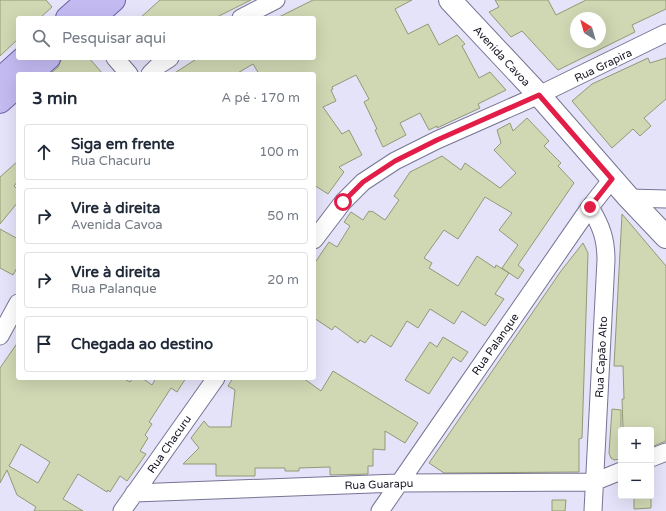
<!DOCTYPE html>
<html lang="pt">
<meta charset="utf-8">
<style>
body{margin:0;font-family:"Varela Round",sans-serif;background:#f6f6f7;color:#1f2937}
.controls{position:absolute;right:12px;bottom:12px;display:grid;overflow:hidden;border-radius:4px;box-shadow:0 4px 16px #0002}
.controls button{width:36px;height:36px;display:grid;place-items:center;padding:0;border:0;border-bottom:1px solid #e0e1e3;background:#fff;color:#1f2937;font:20px sans-serif}
.compass{position:absolute;left:570px;top:12px;width:36px;height:36px;border-radius:50%;background:#fff;box-shadow:0 4px 16px #0002;rotate:323deg}
.stop{position:absolute;width:12px;height:12px;margin:-9px;border:3px solid #e11d48;border-radius:50%;background:#fff}
.stop.end{background:#e11d48;border-color:#fff;box-shadow:0 1px 4px #0008}
.list{margin:0;padding:0;list-style:none}
h2{display:flex;justify-content:space-between;align-items:center;height:52px;margin:0;padding:0 16px;font-size:17px}
h2 small{font-size:13px;font-weight:400;color:#747a83}
.list li{display:grid;grid-template-columns:26px 1fr auto;gap:12px;align-items:center;box-sizing:border-box;height:56px;margin:0 8px 8px;padding:0 8px;border:1px solid #e0e1e3;border-radius:4px}
.list b{display:block;font-size:15px;white-space:nowrap}
.list p{margin:0;font-size:13px;white-space:nowrap;color:#747a83}
.list em{font-size:13px;font-style:normal;color:#747a83}
.icon{flex:none;width:22px;height:22px;fill:none;stroke:currentColor;stroke-width:2;stroke-linecap:round;stroke-linejoin:round}
.map{position:relative;flex:none;width:666px;height:511px;overflow:hidden}
.search{position:absolute;background:#fff;box-shadow:0 4px 16px #0002;left:16px;top:16px;width:300px;height:44px;display:flex;align-items:center;gap:10px;box-sizing:border-box;padding:0 14px;border-radius:4px;color:#747a83;font-size:15px}
.panel{position:absolute;background:#fff;box-shadow:0 4px 16px #0002;left:16px;top:72px;width:300px;height:308px;border-radius:4px}
.map>svg:first-child{display:block}
.building{fill:#cfd7b3;stroke:#929976;fill-rule:evenodd}
.lines{fill:none;stroke-linecap:round;stroke-linejoin:round}
.street-casing{stroke:#777494;stroke-width:19}
.secondary-casing{stroke:#777494;stroke-width:24}
.primary-casing{stroke:#6d62a4;stroke-width:24}
.street{stroke:#fff;stroke-width:17}
.secondary{stroke:#fff;stroke-width:22}
.primary{stroke:#c3baf2;stroke-width:22}
.route{stroke:#e11d48;stroke-width:5}
.labels{text-anchor:middle;stroke-width:3;stroke-linejoin:round;paint-order:stroke}
.street-label{font-size:11px;fill:#171522;stroke:#fff}
</style>
<div class="map">
<svg width="666" height="511" viewBox="0 0 666 511">
<rect width="100%" height="100%" fill="#e5e3f9"/>
<!-- building -->
<path class="building" d="M0 0H46L52 7 40 18H18V39L0 56Z
M160 0H251L215 18H140Z
M313 0H412L395 9 408 34 428 24 439 45 457 35 465 44 462 46 479 78 490 72 506 90 478 104 480 108 437 128V126L429 130 420 113 400 123 406 135 383 147 375 130 377 129 364 102 369 99 356 75 332 87 333 89 331 90 336 101 323 107 342 134 349 130 362 155 339 167 344 172 328 194 314 185V74H259L253 64 236 74H173L198 58H314V18H277Z
M495 0H548L556 15 586 0H666V9L632 25 635 32 558 70 522 31 511 37 489 12 499 7ZM576 18H600V42H576Z
M62 58H89L103 74H50L58 67Z
M648 58 650 63 666 58V99L644 118 651 126 640 136 633 129 612 148 572 101 592 84Z
M527 118 549 141 544 146 561 163 558 166 574 183 518 265 524 270 518 279 509 273 495 294 504 299 485 326 462 311 454 324 430 309 418 328 407 321 391 347 371 335 365 343 360 340 358 343 335 326 332 330 314 318V264L329 242 337 247 350 226 344 222 351 212 363 220 369 211 371 212 372 211 385 220 399 200 394 196 410 172 442 156 461 170 465 163 500 188 516 173 494 150 501 143 497 130 510 123 513 131ZM485 197 512 213 499 230 518 245 502 268 509 273 496 265 495 268 477 256 458 286 429 268 432 263 424 258 444 230 458 239Z
M18 161V181L14 186 18 190V202L0 224V177Z
M622 214 666 266V441L651 447V430H646L645 428H623L622 399H624L623 366H614Z
M0 229 18 239V266L13 275 0 268Z
M583 243 588 253 582 438 579 439V472L444 473 429 463 561 271Z
M443 337 468 352 461 362 453 357 429 394 405 380 430 342 437 347Z
M18 342V378H123L130 382 133 378H142L152 385 156 378H186L177 392 171 388 149 422 152 424 145 435 148 438 140 451 146 454 127 481 120 476 110 492 108 490 107 492 78 474 63 499 83 511H34L36 507 17 495 7 470 0 483V368ZM21 444 50 462 38 483 9 466Z
M333 371 418 423 405 443 385 431V450L373 449V466H368V474L330 475V467L299 468V471H285V468H255V476H216V464H183L199 448 191 438 204 421 209 427H231L235 390 228 386 233 378H303L321 391Z
M612 409 621 410V459L614 460 611 458 609 453Z
M634 496H651V508L634 509Z
M552 500H566L565 511H552Z"/>
<g class="lines">
<!-- street casing -->
<g class="street-casing">
<path id="street" d="M241 18 276 0
M115 58 129 74
M150 74 159 65 170 58
M629 198 666 199
M590 207C601 226 606 238 606 260L593 511
M314 240 343 202 363 182 395 161 437 140 539 95 666 33
M0 336 18 303
M651 458 666 452
M134 493 398 483 594 482 621 471
M122 511 216 378
M380 511 590 207 612 179"/>
</g>
<!-- secondary casing -->
<g class="secondary-casing">
<path id="secondary" d="M450 0 539 95 629 198 666 237"/>
</g>
<!-- primary casing -->
<g class="primary-casing">
<path id="primary" d="M67 18 87 0
M94 18 114 0
M31 74 49 58
M0 79 23 58
M0 102 18 86"/>
</g>
<!-- street -->
<use href="#street" class="street"/>
<!-- secondary -->
<use href="#secondary" class="secondary"/>
<!-- primary -->
<use href="#primary" class="primary"/>
</g>
<g class="lines">
<!-- route -->
<path class="route" d="M343 202 363 182 395 161 437 140 539 95 612 179 590 207"/>
</g>
<g class="labels">
<!-- street labels -->
<g class="street-label">
<text transform="translate(502 56) rotate(47)" y="4">Avenida Cavoa</text>
<text transform="translate(603 65) rotate(-26)" y="4">Rua Grapira</text>
<text transform="translate(495 344) rotate(-55)" y="4">Rua Palanque</text>
<text transform="translate(601 357) rotate(-87)" y="4">Rua Capão Alto</text>
<text transform="translate(169 444) rotate(-55)" y="4">Rua Chacuru</text>
<text transform="translate(379 484) rotate(-2)" y="4">Rua Guarapu</text>
</g>
</g>
</svg>
<div class="controls">
<button>+</button>
<button>−</button>
</div>
<svg class="compass" viewBox="-18 -18 36 36"><path d="M0-13l5 13h-10z" fill="#e53935"/><path d="M0 13l5-13h-10z" fill="#747a83"/></svg>
<div class="stop" style="left:343px;top:202px"></div>
<div class="stop end" style="left:590px;top:207px"></div>
<div class="search"><svg class="icon" aria-label="search" viewBox="0 0 24 24"><circle cx="10" cy="10" r="6"/><path d="M15 15l6 6"/></svg>Pesquisar aqui</div>
<section class="panel">
<h2>3 min<small>A pé · 170 m</small></h2>
<ul class="list">
<li><svg class="icon" aria-label="ahead" viewBox="0 0 24 24"><path d="M12 20V5M6 11l6-6 6 6"/></svg><div><b>Siga em frente</b><p>Rua Chacuru</p></div><em>100 m</em></li>
<li><svg class="icon" aria-label="right" viewBox="0 0 24 24"><path d="M7 20v-9h11M14 6l5 5-5 5"/></svg><div><b>Vire à direita</b><p>Avenida Cavoa</p></div><em>50 m</em></li>
<li><svg class="icon" aria-label="right" viewBox="0 0 24 24"><path d="M7 20v-9h11M14 6l5 5-5 5"/></svg><div><b>Vire à direita</b><p>Rua Palanque</p></div><em>20 m</em></li>
<li><svg class="icon" aria-label="arrive" viewBox="0 0 24 24"><path d="M6 21V4h12l-3 4 3 4H6"/></svg><div><b>Chegada ao destino</b></div></li>
</ul>
</section>
</div>
